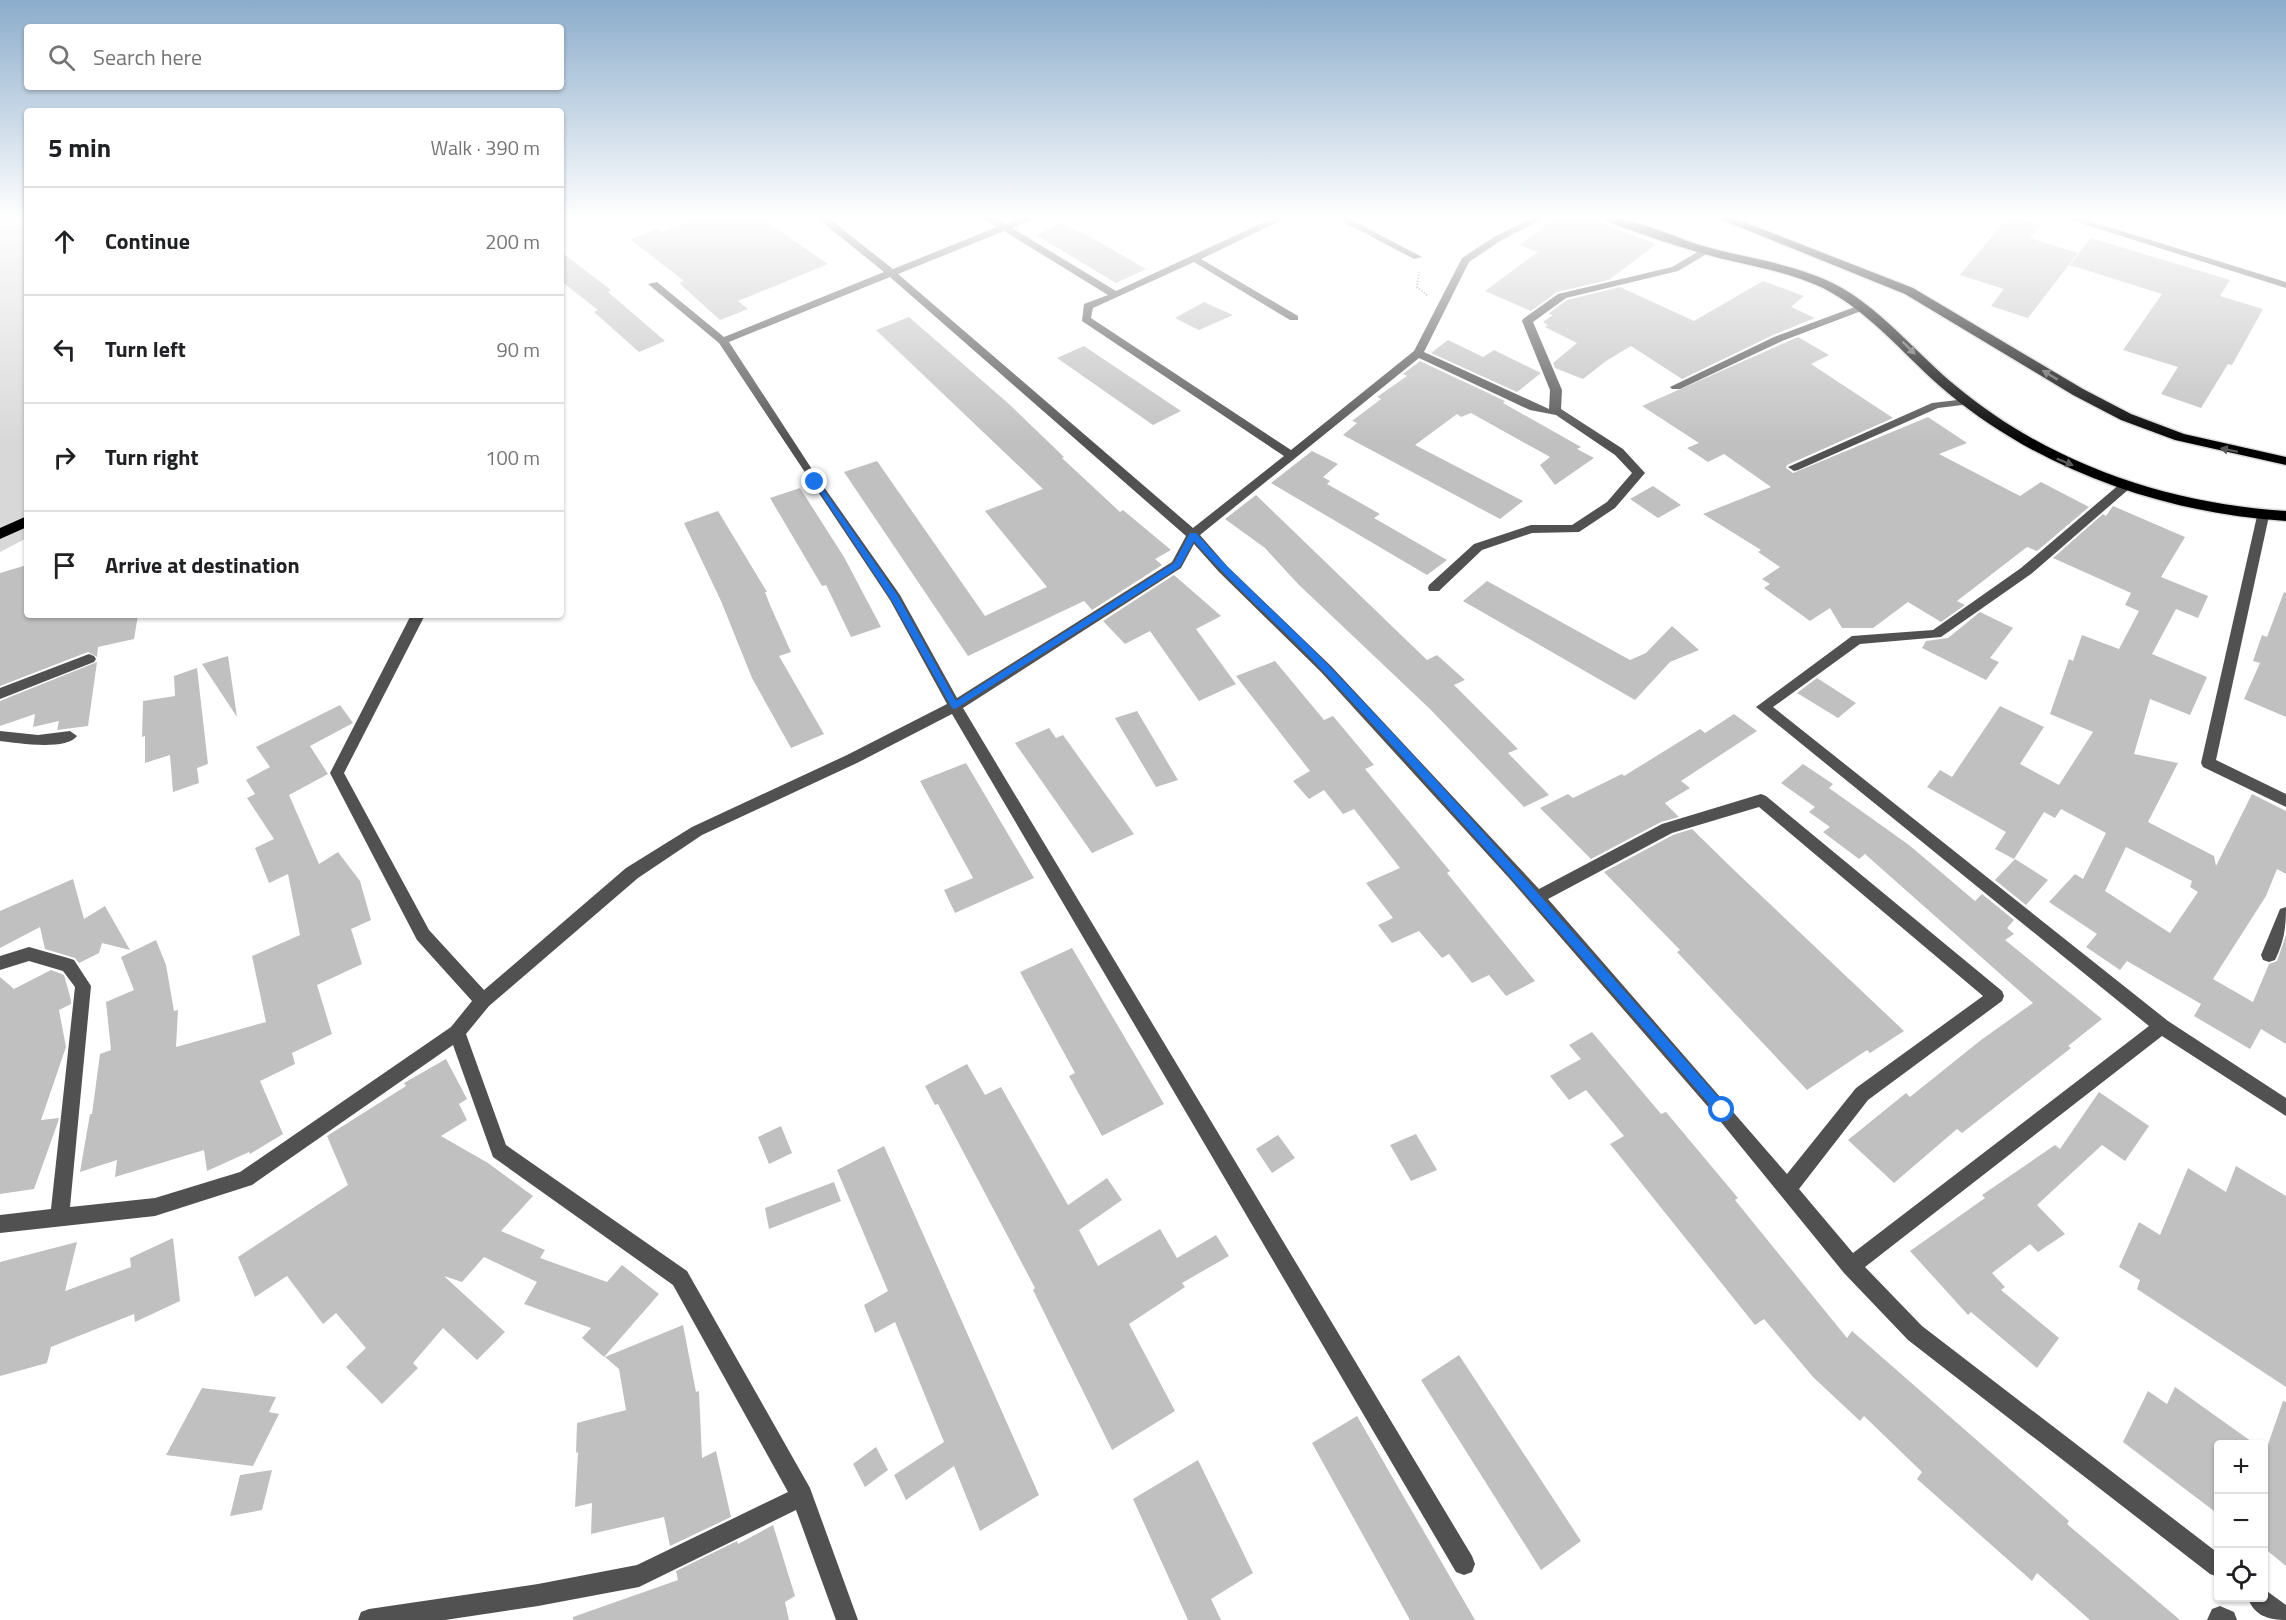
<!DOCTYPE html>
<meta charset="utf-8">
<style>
body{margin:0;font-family:"Titillium Web",sans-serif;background:#f2f2f2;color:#202124}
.controls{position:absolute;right:18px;bottom:18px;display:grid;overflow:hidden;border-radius:6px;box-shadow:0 2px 4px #0004}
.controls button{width:54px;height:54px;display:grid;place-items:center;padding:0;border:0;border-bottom:2px solid #e0e0e0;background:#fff;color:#202124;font:30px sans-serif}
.stop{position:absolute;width:18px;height:18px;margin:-14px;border:4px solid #1a73e8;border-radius:50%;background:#fff}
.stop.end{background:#1a73e8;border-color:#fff;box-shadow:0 2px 6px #0008}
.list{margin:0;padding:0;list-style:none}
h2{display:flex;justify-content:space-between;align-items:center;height:78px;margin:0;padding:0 24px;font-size:26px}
h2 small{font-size:20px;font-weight:400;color:#757577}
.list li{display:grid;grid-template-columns:39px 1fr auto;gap:18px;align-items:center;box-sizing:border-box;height:108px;padding:0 24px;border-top:2px solid #e0e0e0}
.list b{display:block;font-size:22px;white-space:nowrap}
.list em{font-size:20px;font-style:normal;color:#757577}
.icon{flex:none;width:33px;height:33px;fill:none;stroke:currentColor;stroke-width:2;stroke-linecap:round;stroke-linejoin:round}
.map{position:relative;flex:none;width:2286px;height:1620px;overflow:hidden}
.search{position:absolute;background:#fff;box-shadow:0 2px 4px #0004;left:24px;top:24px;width:540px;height:66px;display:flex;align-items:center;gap:15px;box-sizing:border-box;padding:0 21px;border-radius:6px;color:#757577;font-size:22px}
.panel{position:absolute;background:#fff;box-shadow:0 2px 4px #0004;left:24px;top:108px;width:540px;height:510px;border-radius:6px}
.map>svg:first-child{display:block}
.green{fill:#d8d8d8}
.building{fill:#c0c0c0;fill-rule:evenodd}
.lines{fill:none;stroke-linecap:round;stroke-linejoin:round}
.highway-casing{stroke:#dbdbdb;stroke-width:3}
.path{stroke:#737373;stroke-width:2;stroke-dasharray:1 2;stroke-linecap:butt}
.minor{fill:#515151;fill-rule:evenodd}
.highway{fill:#000;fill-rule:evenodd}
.oneway{fill:#595959}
.route{fill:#1a73e8}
</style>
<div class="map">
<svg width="2286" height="1620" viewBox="0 0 2286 1620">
<rect width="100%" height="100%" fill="#fff"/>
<!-- green -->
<path class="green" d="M0 217H27V538L0 552Z"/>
<!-- building -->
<path class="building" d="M700 217H759L828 264 738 301 748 309 720 320 679 283 684 281 630 239 658 229 662 232Z
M1558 217H1586L1656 244 1609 280 1557 292 1531 311 1485 291 1538 252 1519 245Z
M2008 217 2041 225 2030 238 2078 253 2028 318 1991 306 2004 289 1960 275Z
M1062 223 1077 232 1080 231 1146 269 1116 283 1036 235Z
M2091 238 2230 280 2220 296 2263 309 2232 365 2228 364 2201 408 2161 394 2178 367 2123 350 2162 294 2070 265Z
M561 252 611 290 608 292 665 341 639 352 594 312 598 310 561 281Z
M1763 281 1804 296 1791 307 1815 318 1773 335 1682 379 1631 346 1606 361 1583 379 1555 368 1553 363 1577 343 1545 327 1548 325 1543 322 1553 315 1548 314 1567 300 1620 287 1694 321Z
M1204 302 1233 315 1199 330 1175 318Z
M909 317 1009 404 1064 457 1062 458 1120 512 1123 510 1171 550 1155 559 1162 565 1092 610 1084 601 968 656 844 472 877 461 985 616 1047 587 985 511 1043 489 876 330Z
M1798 337 1829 355 1811 364 1893 418 1787 465 1786 468 1793 473 1928 417 1967 443 1939 454 2020 496 2041 482 2089 507 2037 551 2027 547 1957 601 1965 605 1941 622 1908 602 1873 628H1842L1830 608 1810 621 1764 588 1770 584 1762 579 1780 567 1758 552 1761 550 1703 514 1771 487 1724 454 1708 462 1687 448 1699 443 1642 406Z
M1448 340 1483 357 1494 350 1541 373 1517 392 1431 353Z
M1084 346 1181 411 1153 425 1057 358Z
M1420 361 1505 401 1503 403 1581 447 1577 449 1594 458 1555 485 1540 465 1550 457 1471 413 1461 417 1457 414 1415 445 1523 501 1500 519 1343 435 1357 423 1352 421 1381 399 1377 397 1407 376 1403 374Z
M1312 451 1338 464 1323 477 1330 481 1327 484 1380 514 1374 518 1447 560 1427 575 1271 483Z
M1653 486 1681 505 1658 518 1630 499Z
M800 488 844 557 881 627 851 637 826 585 822 586 770 498Z
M1256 495 1427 660 1437 655 1465 680 1454 685 1518 749 1508 753 1549 795 1524 807 1430 709 1298 584 1265 548 1225 519Z
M2113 506 2185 537 2161 577 2208 596 2198 618 2176 609 2152 654 2207 677 2190 715 2150 699 2134 754 2178 763 2148 822 2214 856 2216 866 2252 794 2286 811V874L2277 869 2266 896 2213 979 2253 1002 2269 964 2277 961 2286 935V1044L2261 1029 2250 1049 2194 1016 2201 1004 2127 961 2120 970 2086 947 2097 934 2049 902 2075 874 2083 879 2106 833 2061 809 2055 818 2044 812 2014 859 1995 849 2006 832 1927 787 1940 770 1952 777 2000 706 2044 727 2020 764 2059 785 2093 732 2050 714 2069 659 2073 661 2082 635 2119 649 2139 611 2125 605 2131 593 2053 558 2103 514 2106 516ZM2126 847 2192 881 2190 887 2198 892 2170 933 2105 891Z
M718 511 767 592H765L770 605 791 652 779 656 824 734 791 748 752 678 721 601 684 523Z
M27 565V615H138L134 639 98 647 97 657 88 652 0 686V573Z
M1174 575 1221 616 1196 629 1236 684 1199 701 1150 631 1125 644 1103 621Z
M1487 581 1630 660 1646 653 1672 626 1699 650 1670 662 1635 700 1463 601Z
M2284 592 2286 593V717L2244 699 2260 663 2253 661 2262 635 2267 637Z
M1980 612 2013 628 1990 658 1999 662 1986 680 1922 648 1926 641 1948 638Z
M228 656 237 717 202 664Z
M1275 661 1324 720 1333 716 1374 765 1365 769 1450 871 1447 873 1535 981 1506 996 1489 975 1472 983 1449 954 1442 958 1419 931 1392 943 1378 925 1393 918 1366 883 1400 868 1354 809 1343 814 1324 790 1309 799 1293 781 1310 771 1236 676Z
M97 662 88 726 57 730 59 721 33 727 35 714 0 726V701Z
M197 668 208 764 197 768 199 783 173 792 170 755 145 763V736L142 737 143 701 175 696 174 676Z
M1817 678 1856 703 1838 718 1797 693Z
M340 705 353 723 310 746 328 774 289 795 319 864 338 852 360 881 371 920 351 929 362 964 317 985 332 1034 292 1053 295 1064 260 1081 283 1134 250 1154 249 1152 207 1171 204 1150 115 1177 117 1160 80 1172 90 1114H92L100 1054 111 1050 106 1002 134 990 121 957 156 940 166 965 174 1011 178 1010 176 1047 266 1022 252 956 300 935 288 874 269 883 255 848 274 839 247 798 255 794 246 780 270 767 256 747Z
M1137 711 1178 780 1156 787 1115 718Z
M1734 714 1757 731 1681 781 1690 788 1665 803 1679 817 1661 822 1591 859 1540 808 1568 794 1573 798 1622 774 1624 776 1700 729 1705 733Z
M1049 728 1056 738 1063 735 1134 834 1092 853 1015 743Z
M966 763 1034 878 955 913 944 890 973 878 920 781Z
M1803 764 1833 784 1829 788 1909 845 1975 901 1982 894 2014 920 2007 928 2014 934 2005 940 2102 1019 2068 1046 2071 1048 1962 1133 1957 1129 1894 1183 1848 1140 1906 1093 1910 1097 1981 1040 2033 1003 1865 854 1859 859 1823 832 1830 827 1809 812 1815 807 1781 783Z
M1692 829 1735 871 1904 1031 1870 1053 1867 1050 1807 1090 1677 952 1680 950 1604 872 1673 835Z
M2015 859 2048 880 2026 905 1995 880Z
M73 879 84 919 105 906 130 950 102 943 99 953 79 963 75 958 45 949 40 927 0 948V911Z
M1072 948 1164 1104 1102 1136 1069 1076 1075 1073 1020 972Z
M51 970 64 975 71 1000V1004L59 1010 66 1047 41 1120 59 1118 58 1122 34 1189 0 1194V977L14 989Z
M1592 1032 1661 1114 1666 1112 1738 1198 1735 1200 1847 1338 1852 1331 2069 1521 2067 1524 2180 1620H2090L2037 1573 2032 1581 1917 1479 1922 1472 1864 1416 1860 1421 1813 1377 1764 1319 1755 1325 1610 1144 1624 1136 1586 1090 1569 1100 1550 1076 1581 1059 1569 1045Z
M446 1059 467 1099 459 1104 467 1120 441 1136 488 1163 533 1196 501 1231 545 1250 540 1258 607 1282 622 1265 659 1294 604 1357 582 1338 591 1328 524 1304 537 1282 484 1257 462 1282 444 1276 505 1332 477 1360 443 1328 413 1363 418 1368 382 1404 346 1367 366 1348 336 1313 323 1324 287 1276 255 1297 238 1257 348 1185 327 1136 406 1086 404 1083Z
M967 1064 985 1095 1001 1087 1068 1205 1107 1178 1122 1200 1079 1230 1098 1266 1160 1229 1177 1258 1216 1235 1229 1256 1182 1283 1185 1287 1129 1324 1175 1411 1112 1450 1033 1290 1035 1288 938 1104 935 1105 925 1086Z
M2099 1092 2149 1126 2125 1161 2102 1145 2037 1205 2065 1234 2038 1252 2030 1244 1992 1273 2005 1287 2001 1290 2059 1338 2037 1368 1971 1312 1968 1315 1910 1251 1985 1198 1982 1195 2055 1145 2060 1149Z
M781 1126 792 1153 769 1164 758 1137Z
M1416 1134 1437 1170 1411 1181 1390 1145Z
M1278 1135 1295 1158 1272 1173 1256 1149Z
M884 1146 1039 1495 980 1531 954 1466 906 1500 894 1475 944 1442 895 1322 875 1333 864 1305 888 1291 837 1170Z
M2236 1166 2286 1196V1387L2137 1289 2140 1280 2119 1267 2139 1222 2160 1235 2188 1168 2226 1192Z
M834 1182 841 1201 769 1229 765 1208Z
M173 1238 180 1301 135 1322 134 1314 51 1347 47 1363 0 1376V1262L77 1242 65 1291 131 1267 130 1258Z
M683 1325 696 1392 699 1391 702 1458 716 1451 731 1517 670 1546 664 1517 591 1534 592 1503 575 1507 578 1452 576 1453 577 1423 626 1410 619 1369 605 1357Z
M1459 1355 1581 1541 1541 1570 1421 1380Z
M2175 1387 2255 1444H2218V1514L2123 1442 2148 1391 2167 1404Z
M202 1388 276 1397 269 1412 279 1414 253 1466 166 1455Z
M2283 1401 2286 1402V1566L2264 1548V1456Z
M1357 1416 1475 1620H1410L1312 1443Z
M876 1447 888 1470 865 1487 853 1464Z
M1198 1460 1253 1573 1211 1599 1221 1620H1188L1133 1499Z
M272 1470 262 1510 230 1516 240 1475Z
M773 1525 795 1596 785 1602 789 1620H573V1617L678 1580 676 1571 737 1541 738 1544Z"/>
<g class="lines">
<!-- highway casing -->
<g class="highway-casing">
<path id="highway" d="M20 217H27V221Z
M1603 217C1634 217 1673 237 1703 246 1749 259 1800 264 1842 288 1886 314 1917 354 1956 386 2048 463 2167 504 2286 511V521C2164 513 2042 471 1948 393 1906 358 1872 313 1823 288 1794 274 1762 268 1732 261 1702 254 1673 245 1645 235 1632 230 1613 226 1603 217Z
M1715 217H1731L1913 288 2083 389 2131 414 2184 434 2286 457V465L2175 440 2121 420 2073 395 1905 294Z
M27 516V527L0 539V528Z"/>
</g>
<!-- path -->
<path class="path" d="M1419 272 1417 287 1428 296"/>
<!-- minor -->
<path class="minor" d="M816 217H827L893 269 997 227 982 217H994L1005 224 1023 217H1036L1012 228 1116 291 1275 217H1288L1201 259 1298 316V320H1290L1194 262 1093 308 1091 318 1291 450 1414 351 1462 258 1494 237 1534 217H1546L1500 241 1469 262 1424 352 1549 409 1550 390 1522 321 1523 319 1558 294 1672 267 1704 248H1710V252L1678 271 1566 298 1533 322 1562 390 1561 409 1623 449 1645 473 1615 508 1579 532 1532 533 1482 550 1439 591H1429L1428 588 1429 585 1474 544 1531 525H1572L1607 502 1632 473 1615 455 1556 415 1530 410 1419 358 1200 535 1227 566 1331 666 1539 889 1662 824 1761 794 1766 796 2002 991 2004 996 2002 1001 1868 1100 1799 1189 1853 1253 2149 1026 1756 707 1852 636 1933 630 2021 568 2121 483H2129V489L2031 574 1941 637 1860 644 1773 707 2168 1021 2286 1098V1116L2162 1036 1865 1267 1922 1326 2218 1553V1577L2210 1574 1908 1340 1844 1273 1716 1116 1509 878 1321 672 1219 572 1194 544 1181 568 963 708 1472 1556 1475 1564 1472 1572 1464 1575 1456 1572 952 714 857 763 702 835 638 878 489 1006 466 1034 506 1145 687 1271 810 1488 858 1620H836L796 1510 639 1587 538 1606 445 1620H358L361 1612 369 1609 538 1584 637 1565 788 1492 673 1285 493 1157 453 1045 252 1185 155 1216 0 1233V1215L51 1209 75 987 63 971 29 961 0 970V956L29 947 68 958 74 960 91 986 70 1207 155 1198 240 1172 451 1027 472 1001 417 940 330 773 411 615H425L344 773 429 930 484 990 626 868 692 827 847 755 947 704 890 600 719 343 648 284 657 282 724 337 884 272ZM1004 231 1108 295 1084 304 1082 321 1284 456 1193 528 898 274ZM890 277 1186 536 1172 562 957 698 900 595 819 480 729 342ZM1759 807 1983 996 1856 1088 1787 1174 1548 899 1672 833Z
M1334 217H1346L1422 257 1414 259Z
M2061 217H2076L2286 282V288Z
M1860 305 1865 308 1864 310 1782 341 1680 389H1672L1670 387 1774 337Z
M1966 399 1972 402 1970 404 1938 408 1798 470 1794 471 1788 467 1932 403Z
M2263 512 2269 516 2216 760 2286 794V807L2203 767 2201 763 2257 516Z
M89 654 94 656 96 659 94 662 0 699V688Z
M0 731 38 735 70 731 77 736C67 751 16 743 0 741Z
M2286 907C2286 928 2284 942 2275 960L2269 962 2263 960 2261 955 2278 914 2280 909Z
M2264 1589 2286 1605V1620C2269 1620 2254 1616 2248 1598H2264Z
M2220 1606 2234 1612 2237 1620H2207L2212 1609Z"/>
<!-- highway -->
<use href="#highway" class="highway"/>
</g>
<!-- one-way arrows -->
<defs><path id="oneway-solid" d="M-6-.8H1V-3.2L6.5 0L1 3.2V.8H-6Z" transform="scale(1.5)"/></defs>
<g class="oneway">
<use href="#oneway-solid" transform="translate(1909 348) rotate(45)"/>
<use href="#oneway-solid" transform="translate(2050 375) rotate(-149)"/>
<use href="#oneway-solid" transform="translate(2229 450) rotate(-168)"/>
<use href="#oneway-solid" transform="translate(2065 462) rotate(22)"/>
</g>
<!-- sky -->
<linearGradient id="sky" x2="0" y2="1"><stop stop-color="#8baccb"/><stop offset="0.49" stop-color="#fff"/><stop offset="1" stop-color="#fff" stop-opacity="0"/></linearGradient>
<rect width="2286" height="444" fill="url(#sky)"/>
<!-- route -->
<path class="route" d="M812 480H817L898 596 956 701 1174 563 1190 533H1196C1238 581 1287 622 1331 668 1467 810 1596 959 1726 1106V1114H1718C1589 965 1460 817 1325 673 1283 628 1235 588 1194 541L1180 567 955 709 952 708 891 599Z"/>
</svg>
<div class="controls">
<button>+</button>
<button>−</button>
<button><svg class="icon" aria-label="locate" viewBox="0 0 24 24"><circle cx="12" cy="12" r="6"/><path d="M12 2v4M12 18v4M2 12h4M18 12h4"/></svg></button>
</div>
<div class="stop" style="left:1722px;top:1110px"></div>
<div class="stop end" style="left:815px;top:482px"></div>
<div class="search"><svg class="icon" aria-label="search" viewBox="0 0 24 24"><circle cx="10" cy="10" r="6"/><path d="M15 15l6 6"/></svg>Search here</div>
<section class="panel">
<h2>5 min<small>Walk · 390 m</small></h2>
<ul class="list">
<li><svg class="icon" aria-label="ahead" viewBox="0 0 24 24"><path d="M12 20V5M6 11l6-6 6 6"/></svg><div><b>Continue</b></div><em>200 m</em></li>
<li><svg class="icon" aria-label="left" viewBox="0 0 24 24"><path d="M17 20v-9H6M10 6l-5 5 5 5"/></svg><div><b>Turn left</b></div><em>90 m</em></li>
<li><svg class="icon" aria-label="right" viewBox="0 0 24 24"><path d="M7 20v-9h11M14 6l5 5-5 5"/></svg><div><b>Turn right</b></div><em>100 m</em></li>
<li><svg class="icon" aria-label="arrive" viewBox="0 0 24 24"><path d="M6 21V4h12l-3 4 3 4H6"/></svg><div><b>Arrive at destination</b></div></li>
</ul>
</section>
</div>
